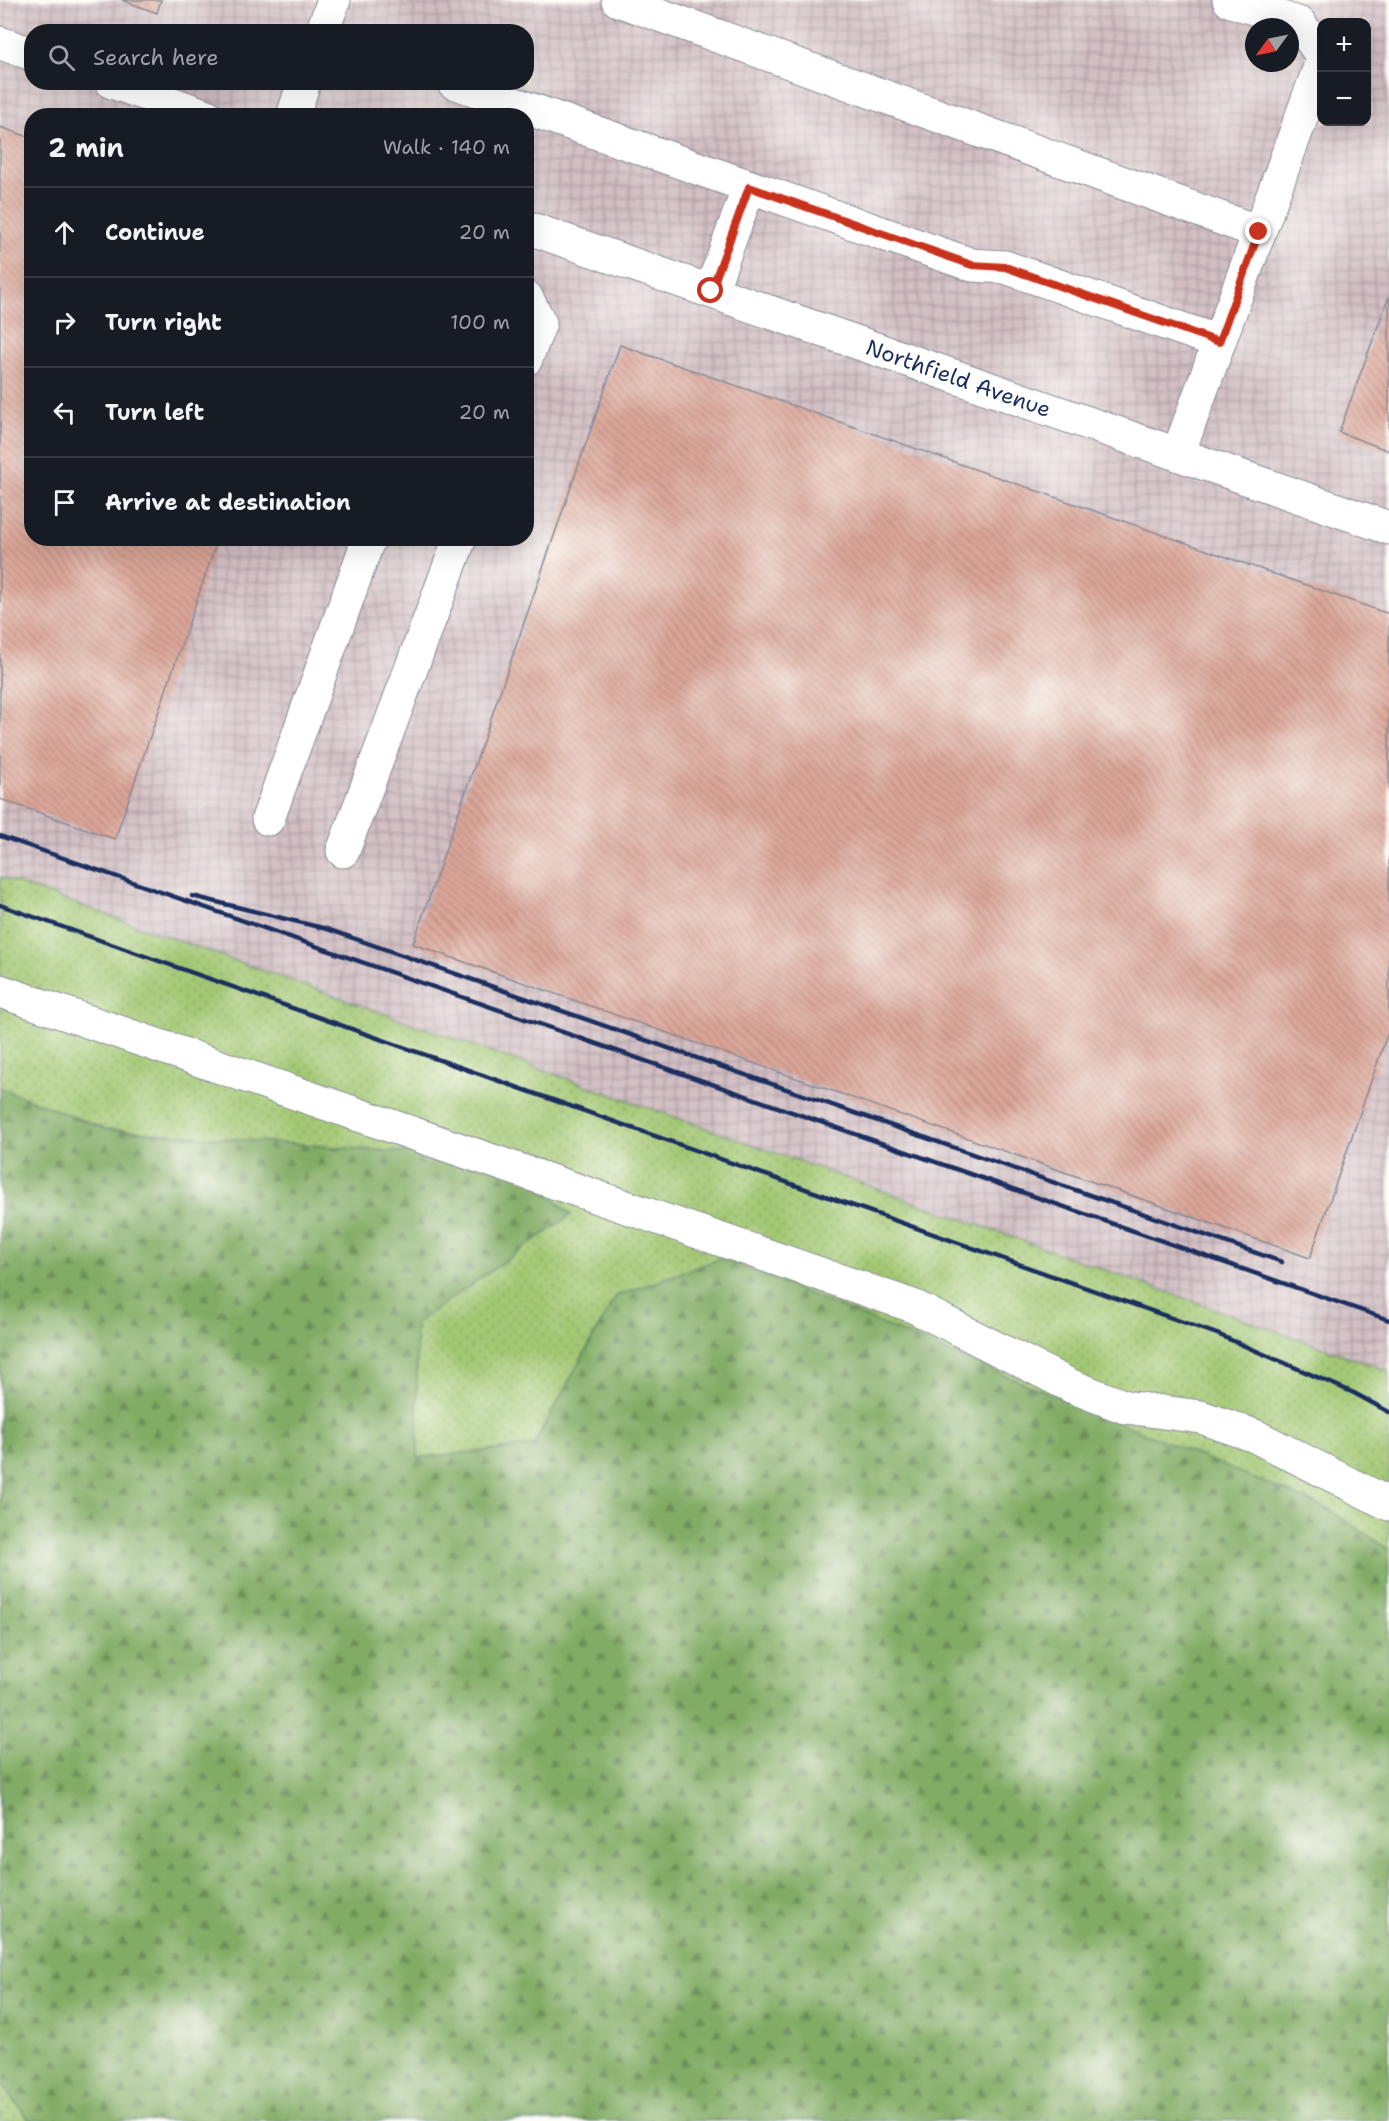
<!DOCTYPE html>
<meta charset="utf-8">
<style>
body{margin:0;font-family:"Shantell Sans",sans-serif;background:#20242c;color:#f1f3f6}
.controls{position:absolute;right:18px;top:18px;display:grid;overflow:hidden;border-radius:12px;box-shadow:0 6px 24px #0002}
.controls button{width:54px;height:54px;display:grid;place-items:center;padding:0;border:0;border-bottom:2px solid #363941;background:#171b24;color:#f1f3f6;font:30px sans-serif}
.compass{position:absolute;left:1245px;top:18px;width:54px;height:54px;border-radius:50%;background:#171b24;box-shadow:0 6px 24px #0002;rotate:237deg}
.stop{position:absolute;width:18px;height:18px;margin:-14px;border:4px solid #c8321e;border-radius:50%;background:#fff}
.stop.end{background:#c8321e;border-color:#fff;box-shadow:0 2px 6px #0008}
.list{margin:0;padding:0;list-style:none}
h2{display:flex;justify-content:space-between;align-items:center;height:78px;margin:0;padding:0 24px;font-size:26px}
h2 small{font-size:20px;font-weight:400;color:#9ea1a6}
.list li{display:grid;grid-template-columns:39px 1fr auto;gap:18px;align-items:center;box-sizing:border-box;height:90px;padding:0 24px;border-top:2px solid #363941}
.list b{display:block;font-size:22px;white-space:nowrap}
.list em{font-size:20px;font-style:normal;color:#9ea1a6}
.icon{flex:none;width:33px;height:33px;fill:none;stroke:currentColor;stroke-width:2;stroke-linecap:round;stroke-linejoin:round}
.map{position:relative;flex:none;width:1389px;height:2121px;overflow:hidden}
.search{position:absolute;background:#171b24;box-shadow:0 6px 24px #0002;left:24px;top:24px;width:510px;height:66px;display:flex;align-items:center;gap:15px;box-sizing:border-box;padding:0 21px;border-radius:24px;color:#9ea1a6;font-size:22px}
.panel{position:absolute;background:#171b24;box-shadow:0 6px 24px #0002;left:24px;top:108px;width:510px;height:438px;border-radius:24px}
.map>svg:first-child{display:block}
.industrial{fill:url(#industrial-grid);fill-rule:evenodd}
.grass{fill:url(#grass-dots);stroke:#5f7c68;stroke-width:1.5}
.forest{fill:url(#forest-firs);stroke:#4e6e62;stroke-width:1.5}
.building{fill:url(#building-back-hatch)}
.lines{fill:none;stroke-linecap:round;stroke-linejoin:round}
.minor-casing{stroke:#888a96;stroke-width:35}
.minor{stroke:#fff;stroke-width:33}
.rail{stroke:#1b2f5e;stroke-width:4.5}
.route{stroke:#c8321e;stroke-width:8}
.labels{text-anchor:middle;stroke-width:5;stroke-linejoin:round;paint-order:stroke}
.street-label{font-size:22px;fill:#1b2f5e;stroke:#fdfcf7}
</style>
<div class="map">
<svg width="1389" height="2121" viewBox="0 0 1389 2121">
<defs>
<pattern id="industrial-grid" width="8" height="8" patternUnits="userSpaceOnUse" patternTransform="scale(1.5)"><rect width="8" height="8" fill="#d2bec3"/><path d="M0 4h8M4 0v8" fill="none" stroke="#aa9ba2"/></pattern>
<pattern id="grass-dots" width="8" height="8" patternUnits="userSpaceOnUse" patternTransform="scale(1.5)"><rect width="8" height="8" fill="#a3c873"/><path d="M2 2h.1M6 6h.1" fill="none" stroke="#84a362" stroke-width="1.8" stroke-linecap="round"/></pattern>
<pattern id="forest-firs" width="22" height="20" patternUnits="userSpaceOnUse" patternTransform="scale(1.5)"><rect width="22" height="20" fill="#82ac65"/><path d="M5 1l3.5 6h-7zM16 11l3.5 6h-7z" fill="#6a8c56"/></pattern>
<pattern id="building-back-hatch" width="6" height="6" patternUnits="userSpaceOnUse" patternTransform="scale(1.5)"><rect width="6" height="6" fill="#dca698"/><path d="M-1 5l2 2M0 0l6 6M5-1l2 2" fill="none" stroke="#b2887f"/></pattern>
</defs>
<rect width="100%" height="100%" fill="#fdfcf7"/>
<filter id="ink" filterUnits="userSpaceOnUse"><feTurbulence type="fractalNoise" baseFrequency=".0167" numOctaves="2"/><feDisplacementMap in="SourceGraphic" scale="12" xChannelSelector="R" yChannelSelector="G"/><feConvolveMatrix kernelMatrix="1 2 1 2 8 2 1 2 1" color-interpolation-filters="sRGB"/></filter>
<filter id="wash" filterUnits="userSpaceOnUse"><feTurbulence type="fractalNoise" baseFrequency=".008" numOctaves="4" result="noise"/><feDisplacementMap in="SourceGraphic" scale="24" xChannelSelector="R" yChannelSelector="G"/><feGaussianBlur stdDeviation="1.35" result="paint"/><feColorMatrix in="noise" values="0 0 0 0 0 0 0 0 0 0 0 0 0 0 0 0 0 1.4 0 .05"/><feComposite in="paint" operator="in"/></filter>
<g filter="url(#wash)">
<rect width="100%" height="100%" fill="#f6e5cd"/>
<!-- industrial -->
<path class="industrial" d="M0 0H1389V1466L0 961ZM1322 22H1366V122H1322ZM1254 27H1290V63H1254ZM32 32H526V82H32ZM32 116H526V538H32Z"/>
<!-- grass -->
<path class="grass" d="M0 877 1389 1371V1550L1330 1510 722 1258 616 1296 533 1446 418 1458 416 1323 571 1214 511 1161 105 1129 0 1088Z
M0 2081 30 2121H0Z"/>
<!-- forest -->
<path class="forest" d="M0 1088 105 1129 511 1161 571 1215 416 1323 418 1458 533 1446 616 1296 722 1258 1330 1510 1389 1550V2121H30L0 2081Z"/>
<g id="blocks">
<!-- building -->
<path class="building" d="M122 0H161L157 13Z
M0 127 32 138V538H218L115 839 0 799Z
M1389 296V451L1339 432Z
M620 345 1389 614V1029L1310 1258 413 944Z"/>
</g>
</g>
<g filter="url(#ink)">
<use href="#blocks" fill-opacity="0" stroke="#888a96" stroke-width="1.5"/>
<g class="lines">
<!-- minor casing -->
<g class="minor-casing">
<g id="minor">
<path d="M618 0 1259 232"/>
<path d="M1229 0 1300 24 1322 56"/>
<path d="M322 32 334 0"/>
<path d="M0 43 32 54"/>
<path d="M112 82 207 116"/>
<path d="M453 82 972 265 1005 267 1219 342"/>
<path d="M293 116 304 82"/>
<path id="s1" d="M526 227 1389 528"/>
<path d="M711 291 749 187"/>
<path d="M526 297 540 323 526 359"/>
<path d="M1178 454 1322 61"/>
<path d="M268 819 369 538"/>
<path d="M343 851 460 538"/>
<path d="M0 991 913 1306 1071 1386 1125 1407 1201 1417 1255 1436 1389 1504"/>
</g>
</g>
<!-- minor -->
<use href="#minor" class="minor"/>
<!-- rail -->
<path class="rail" d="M0 836 1389 1320
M192 896 327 929 1282 1262
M0 905 1217 1334 1354 1393 1389 1412"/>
</g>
</g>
<g class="lines" filter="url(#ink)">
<!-- route -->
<path class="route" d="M711 291 749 187 972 265 1005 267 1219 342 1259 232"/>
</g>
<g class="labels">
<!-- street labels -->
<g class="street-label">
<text dy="8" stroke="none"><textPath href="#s1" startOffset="458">Northfield Avenue</textPath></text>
</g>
</g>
</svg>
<div class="controls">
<button>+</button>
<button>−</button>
</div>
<svg class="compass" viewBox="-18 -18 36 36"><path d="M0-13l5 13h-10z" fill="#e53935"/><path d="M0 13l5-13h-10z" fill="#9ea1a6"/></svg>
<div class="stop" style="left:711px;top:291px"></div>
<div class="stop end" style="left:1259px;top:232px"></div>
<div class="search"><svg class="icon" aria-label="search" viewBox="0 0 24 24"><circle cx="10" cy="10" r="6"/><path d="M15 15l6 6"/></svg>Search here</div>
<section class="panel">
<h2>2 min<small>Walk · 140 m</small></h2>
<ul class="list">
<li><svg class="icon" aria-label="ahead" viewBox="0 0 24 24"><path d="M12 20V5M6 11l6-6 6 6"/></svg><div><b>Continue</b></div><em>20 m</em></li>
<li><svg class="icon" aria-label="right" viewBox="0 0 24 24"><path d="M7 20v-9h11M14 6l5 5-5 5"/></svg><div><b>Turn right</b></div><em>100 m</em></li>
<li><svg class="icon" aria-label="left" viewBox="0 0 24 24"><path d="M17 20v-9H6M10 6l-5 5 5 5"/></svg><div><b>Turn left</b></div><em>20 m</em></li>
<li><svg class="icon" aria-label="arrive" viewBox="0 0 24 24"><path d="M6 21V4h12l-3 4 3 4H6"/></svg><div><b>Arrive at destination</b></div></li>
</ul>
</section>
</div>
